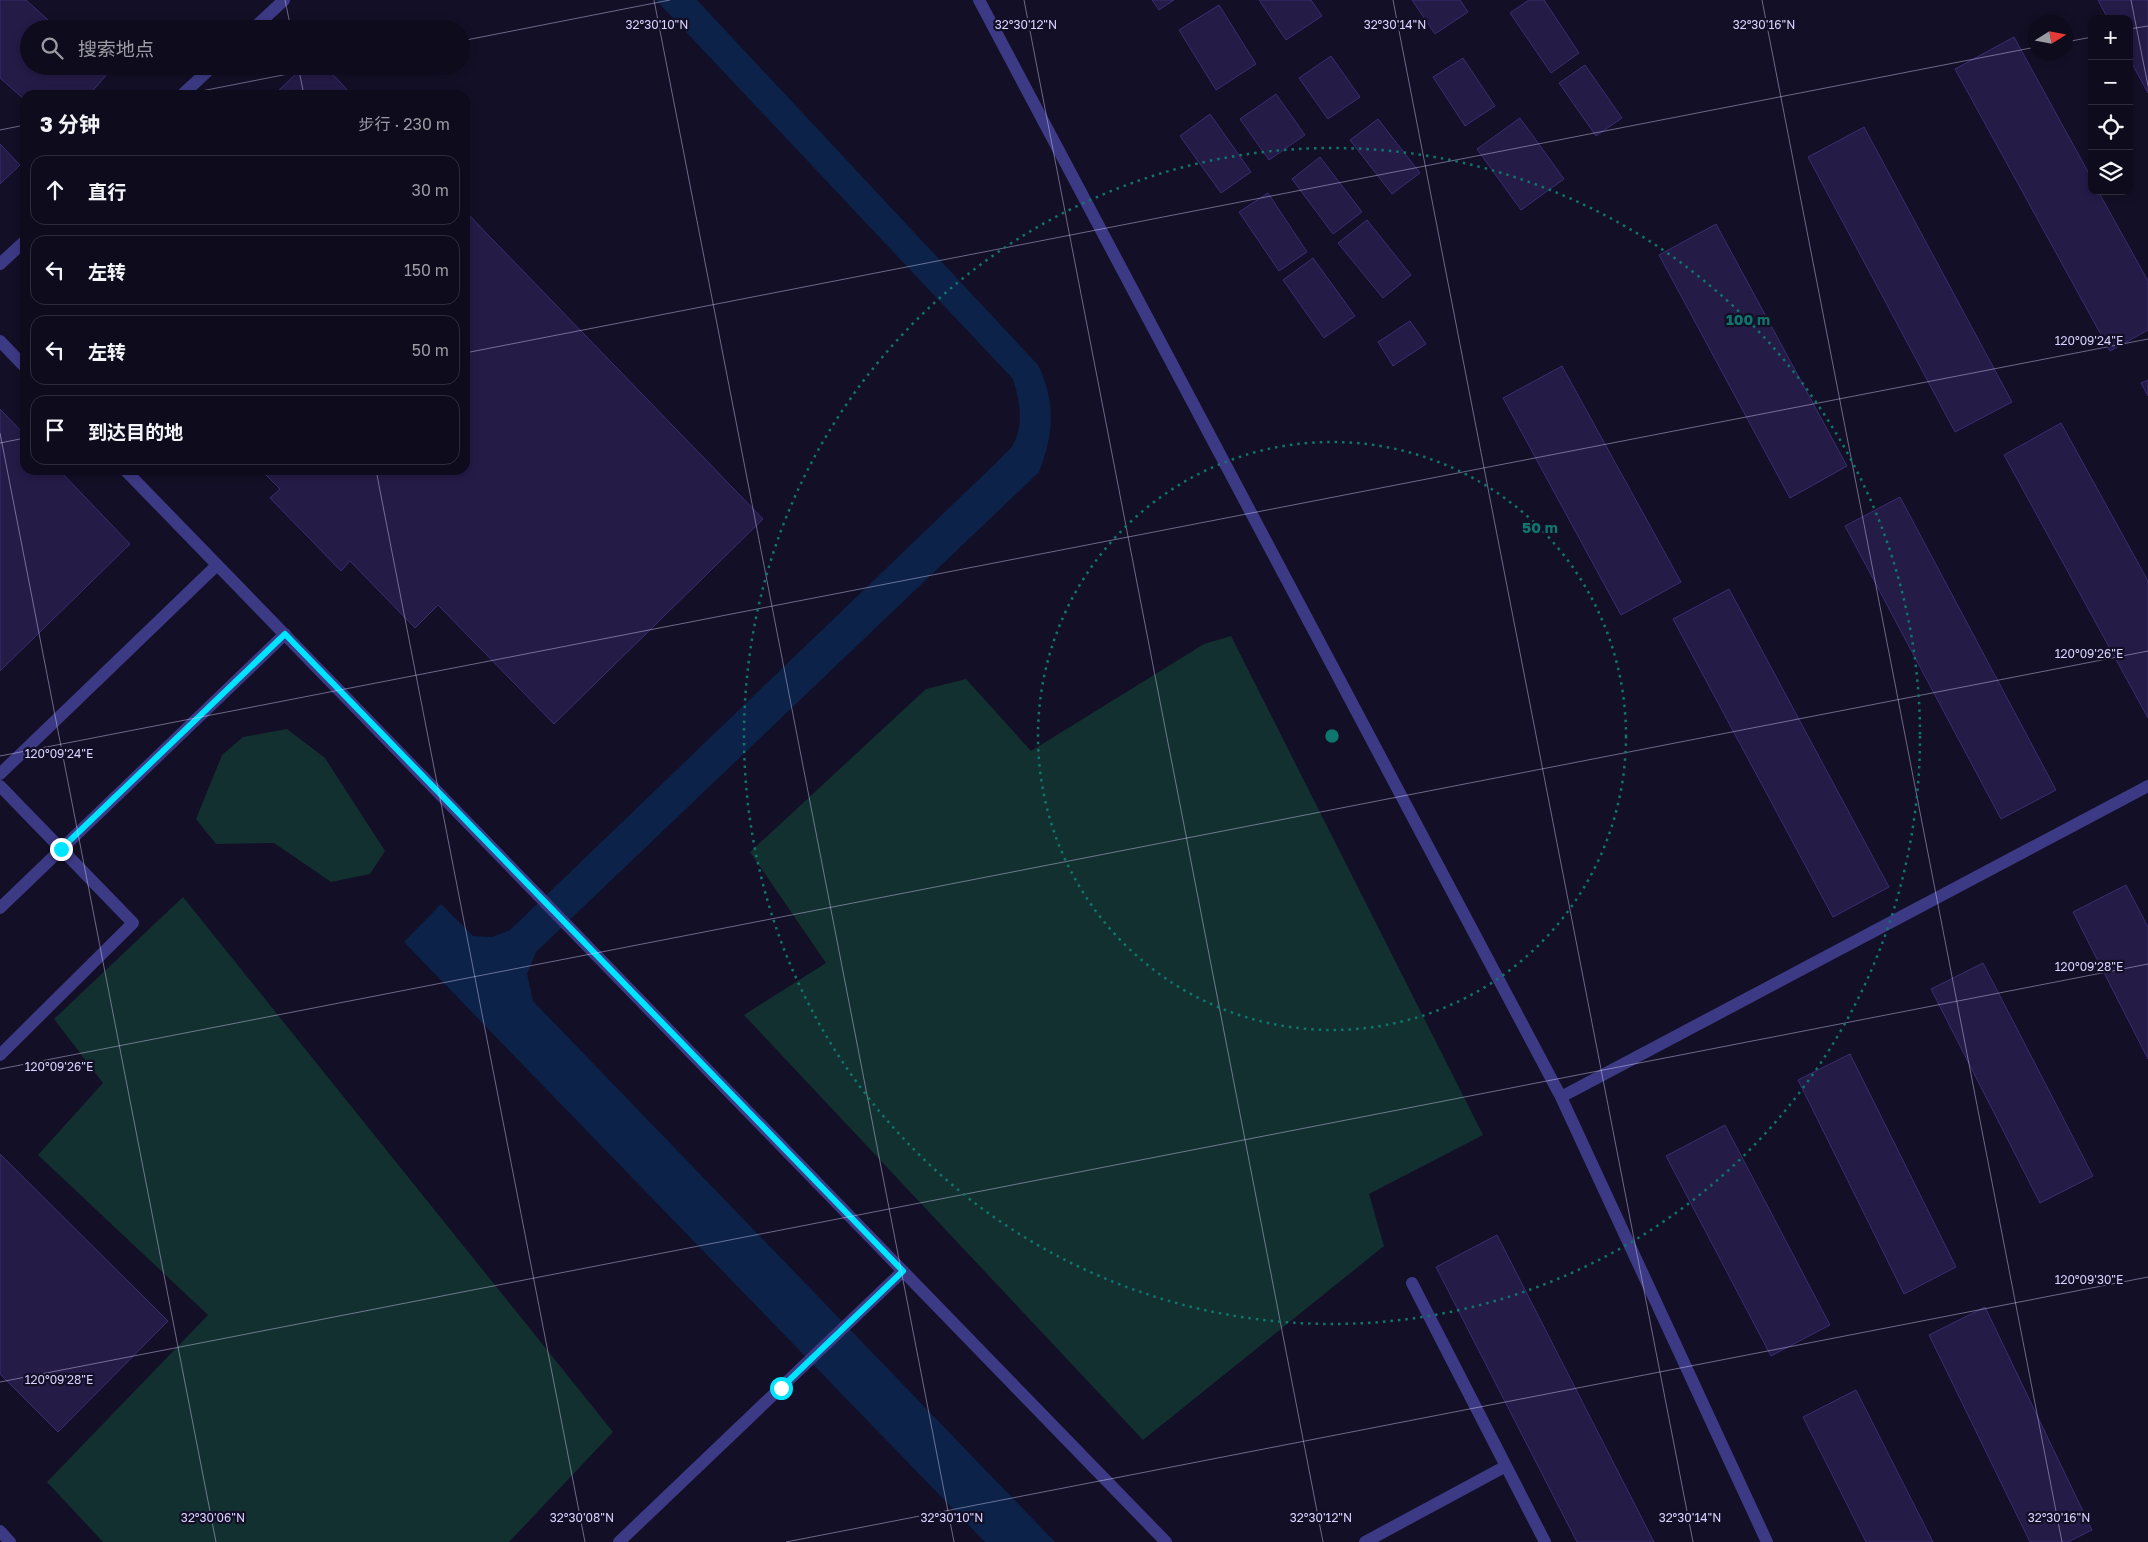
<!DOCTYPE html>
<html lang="zh">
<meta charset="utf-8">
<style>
body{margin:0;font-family:"Golos Text","Noto Sans SC",sans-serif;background:#1c1929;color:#f1f3f6}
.controls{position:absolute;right:15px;top:15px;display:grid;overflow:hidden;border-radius:10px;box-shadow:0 2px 8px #0003}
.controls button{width:45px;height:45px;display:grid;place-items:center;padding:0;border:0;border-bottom:1px solid #2e2b3b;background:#0e0b1c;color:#f1f3f6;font:25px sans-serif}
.compass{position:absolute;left:2028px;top:15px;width:45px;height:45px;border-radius:50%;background:#0e0b1c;box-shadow:0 2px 8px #0003;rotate:79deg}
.stop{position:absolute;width:15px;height:15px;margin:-11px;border:4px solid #00e5ff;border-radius:50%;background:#fff}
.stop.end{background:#00e5ff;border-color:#fff;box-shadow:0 1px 5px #0008}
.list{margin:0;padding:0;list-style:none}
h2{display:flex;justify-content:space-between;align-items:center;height:65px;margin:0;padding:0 20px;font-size:21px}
h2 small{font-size:16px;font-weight:400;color:#9b9ba3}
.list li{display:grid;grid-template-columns:32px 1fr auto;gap:15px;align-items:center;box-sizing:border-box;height:70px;margin:0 10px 10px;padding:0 10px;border:1px solid #2e2b3b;border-radius:15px}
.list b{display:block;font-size:19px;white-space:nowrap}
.list em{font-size:16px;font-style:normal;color:#9b9ba3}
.icon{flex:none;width:28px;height:28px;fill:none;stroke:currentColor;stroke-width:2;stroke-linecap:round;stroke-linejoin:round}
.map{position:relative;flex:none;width:2148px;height:1542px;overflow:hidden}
.search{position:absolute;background:#0e0b1c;box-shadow:0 2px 8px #0003;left:20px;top:20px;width:450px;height:55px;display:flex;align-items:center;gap:12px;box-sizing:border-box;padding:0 18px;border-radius:28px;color:#9b9ba3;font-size:19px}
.panel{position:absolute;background:#0e0b1c;box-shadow:0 2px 8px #0003;left:20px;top:90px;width:450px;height:385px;border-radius:15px}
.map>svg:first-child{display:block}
.green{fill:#12302f}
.water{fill:#0c2248}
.building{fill:#241b47;stroke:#3b2d73}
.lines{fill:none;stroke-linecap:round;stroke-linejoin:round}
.service{stroke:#3d3a85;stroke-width:12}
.minor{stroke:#3d3a85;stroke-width:12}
.route{stroke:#00e5ff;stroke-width:6}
.ticks{fill:none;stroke:#d9d4ff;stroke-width:1;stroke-opacity:0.45}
.ring{fill:none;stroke:#0f766e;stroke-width:2.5;stroke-dasharray:2.5 5}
.ticks-label{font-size:12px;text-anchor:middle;fill:#d9d4ff;stroke:#130f26;stroke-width:4.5;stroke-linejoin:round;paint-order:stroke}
.centre{fill:#0f766e;stroke:#130f26;stroke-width:2.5}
.ring-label{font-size:15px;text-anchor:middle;font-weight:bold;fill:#0f766e;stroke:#130f26;stroke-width:4.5;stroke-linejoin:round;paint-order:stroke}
</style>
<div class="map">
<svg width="2148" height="1542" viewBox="0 0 2148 1542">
<rect width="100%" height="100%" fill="#130f26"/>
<!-- green -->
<path class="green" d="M1231 636 1483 1135 1369 1194 1384 1246 1143 1440 744 1015 826 963 750 852 926 689 966 679 1031 751 1204 644Z
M287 729 325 758 385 851 370 874 331 882 274 843 216 844 196 819 222 755 243 737Z
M183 897 613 1432 509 1542H103L47 1482 208 1315 38 1155 103 1083 54 1019Z"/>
<!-- water -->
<path class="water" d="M656 0H697L1038 365C1056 402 1054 434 1039 472L536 952 527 974 533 1001 1055 1542H985L404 942 441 904 473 936 492 937 510 930 999 460C1003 455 1010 450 1013 445 1024 424 1020 401 1013 379Z"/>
<!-- building -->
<path class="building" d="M0 0H26L58 29H29V66H100L108 73 89 95H25V100L0 78Z
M1152 0H1174L1159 10Z
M1259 0H1311L1322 16 1286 40Z
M1412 0H1460L1468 12 1435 34Z
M1529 0H1544L1579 53 1551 73 1510 13Z
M2098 0H2148V93L2129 58V19H2108Z
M1219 5 1256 64 1216 90 1179 30Z
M2014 37 2092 179V191H2098L2148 281V330L2110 351 1955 69Z
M1331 56 1360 97 1328 119 1299 78Z
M1463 58 1495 106 1465 126 1433 77Z
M1585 65 1622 118 1596 136 1559 83Z
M304 66H325L352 95H274Z
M1276 94 1305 135 1269 160 1240 119Z
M1210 114 1251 172 1221 193 1180 136Z
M1520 118 1564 179 1521 210 1477 149Z
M1378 119 1420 173 1392 194 1350 140Z
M1864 127 2012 402 1955 432 1808 157Z
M0 144 20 165 0 184Z
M1320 157 1362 212 1333 234 1292 179Z
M1268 193 1307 252 1279 271 1239 212Z
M465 211 763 519 554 724 438 605 415 628 350 561 341 571 270 498 280 489 261 470H465Z
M1367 220 1411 275 1383 298 1338 243Z
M1716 224 1847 466 1790 498 1659 255Z
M1313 258 1355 316 1324 338 1283 280Z
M1410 321 1426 344 1393 366 1378 342Z
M1562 366 1681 582 1621 615 1503 398Z
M2148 380V396L2141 383Z
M0 409 25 435V470H59L130 544 0 671Z
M2061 423 2148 581V718L2004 455Z
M1900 497 2056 790 2001 819 1845 526Z
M1729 589 1889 887 1833 917 1673 619Z
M2126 885 2148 927V1059L2073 912Z
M1983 963 2093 1176 2040 1203 1931 989Z
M1850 1054 1956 1267 1904 1294 1798 1080Z
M1725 1125 1830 1325 1771 1356 1666 1156Z
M0 1154 168 1321 58 1432 0 1374Z
M1497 1235 1654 1542H1577L1436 1267Z
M1985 1307 2092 1530 2068 1542H2030L1929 1335Z
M1856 1390 1933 1542H1866L1803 1417Z"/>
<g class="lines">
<!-- service -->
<path class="service" d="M253 29 284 0
M182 95 213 66
M0 264 25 241
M0 341 25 367
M125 470 1166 1542
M0 774 217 565
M0 786 133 923 0 1055
M0 908 285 634
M1412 1283 1545 1542
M0 1531 10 1542
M619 1542 903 1271
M1365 1542 1506 1466"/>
<!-- minor -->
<path class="minor" d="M979 0 1561 1097 1767 1542
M1561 1097 2148 786"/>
</g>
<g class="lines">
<!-- route -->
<path class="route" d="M61 849 285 634 903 1271 781 1388"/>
</g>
<!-- ticks -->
<path class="ticks" d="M285 0 291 29M654 0 954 1542M1024 0 1323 1542M1393 0 1693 1542M1762 0 2062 1542M2131 0 2148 86M2129 29 2148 26M461 41 670 0M2066 42 2092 37M298 66 304 95M181 95 329 66M0 130 25 125M465 353 2036 47M0 433 216 1542M0 443 25 438M376 470 585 1542M0 756 2148 339M0 1069 2148 651M0 1382 2148 964M786 1542 2148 1277"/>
<!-- distance rings -->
<g class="ring">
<circle cx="1332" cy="736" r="294"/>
<circle cx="1332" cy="736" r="588"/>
</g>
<g class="ticks-label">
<text x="657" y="29">32°30'10"N</text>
<text x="1026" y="29">32°30'12"N</text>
<text x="1395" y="29">32°30'14"N</text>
<text x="1764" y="29">32°30'16"N</text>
<text x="2089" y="345">120°09'24"E</text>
<text x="2089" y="658">120°09'26"E</text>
<text x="59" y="758">120°09'24"E</text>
<text x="2089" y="971">120°09'28"E</text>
<text x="59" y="1071">120°09'26"E</text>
<text x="2089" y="1284">120°09'30"E</text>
<text x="59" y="1384">120°09'28"E</text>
<text x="213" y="1522">32°30'06"N</text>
<text x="582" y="1522">32°30'08"N</text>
<text x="952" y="1522">32°30'10"N</text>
<text x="1321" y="1522">32°30'12"N</text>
<text x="1690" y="1522">32°30'14"N</text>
<text x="2059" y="1522">32°30'16"N</text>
</g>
<circle cx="1332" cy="736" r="8" class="centre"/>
<g class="ring-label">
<text x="1748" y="325">100 m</text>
<text x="1540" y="533">50 m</text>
</g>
</svg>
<div class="controls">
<button>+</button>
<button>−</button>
<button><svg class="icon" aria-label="locate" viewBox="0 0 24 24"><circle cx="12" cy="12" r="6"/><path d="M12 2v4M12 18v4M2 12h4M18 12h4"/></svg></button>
<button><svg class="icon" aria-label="layers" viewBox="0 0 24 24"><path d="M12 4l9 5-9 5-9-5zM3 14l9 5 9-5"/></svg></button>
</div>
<svg class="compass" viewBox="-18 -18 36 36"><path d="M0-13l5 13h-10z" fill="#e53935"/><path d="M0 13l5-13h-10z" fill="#9b9ba3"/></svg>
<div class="stop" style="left:781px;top:1388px"></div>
<div class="stop end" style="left:61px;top:849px"></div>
<div class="search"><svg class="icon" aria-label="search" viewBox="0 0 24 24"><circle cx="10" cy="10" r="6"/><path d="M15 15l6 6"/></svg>搜索地点</div>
<section class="panel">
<h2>3 分钟<small>步行 · 230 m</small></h2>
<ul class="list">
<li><svg class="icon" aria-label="ahead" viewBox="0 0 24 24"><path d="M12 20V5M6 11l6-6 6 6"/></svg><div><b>直行</b></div><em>30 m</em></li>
<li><svg class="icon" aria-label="left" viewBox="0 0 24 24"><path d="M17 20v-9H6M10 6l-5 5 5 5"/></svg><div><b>左转</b></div><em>150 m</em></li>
<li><svg class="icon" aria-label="left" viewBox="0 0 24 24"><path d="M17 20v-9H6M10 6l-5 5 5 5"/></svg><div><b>左转</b></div><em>50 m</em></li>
<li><svg class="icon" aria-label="arrive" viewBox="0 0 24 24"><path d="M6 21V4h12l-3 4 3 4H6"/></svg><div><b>到达目的地</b></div></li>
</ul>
</section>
</div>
